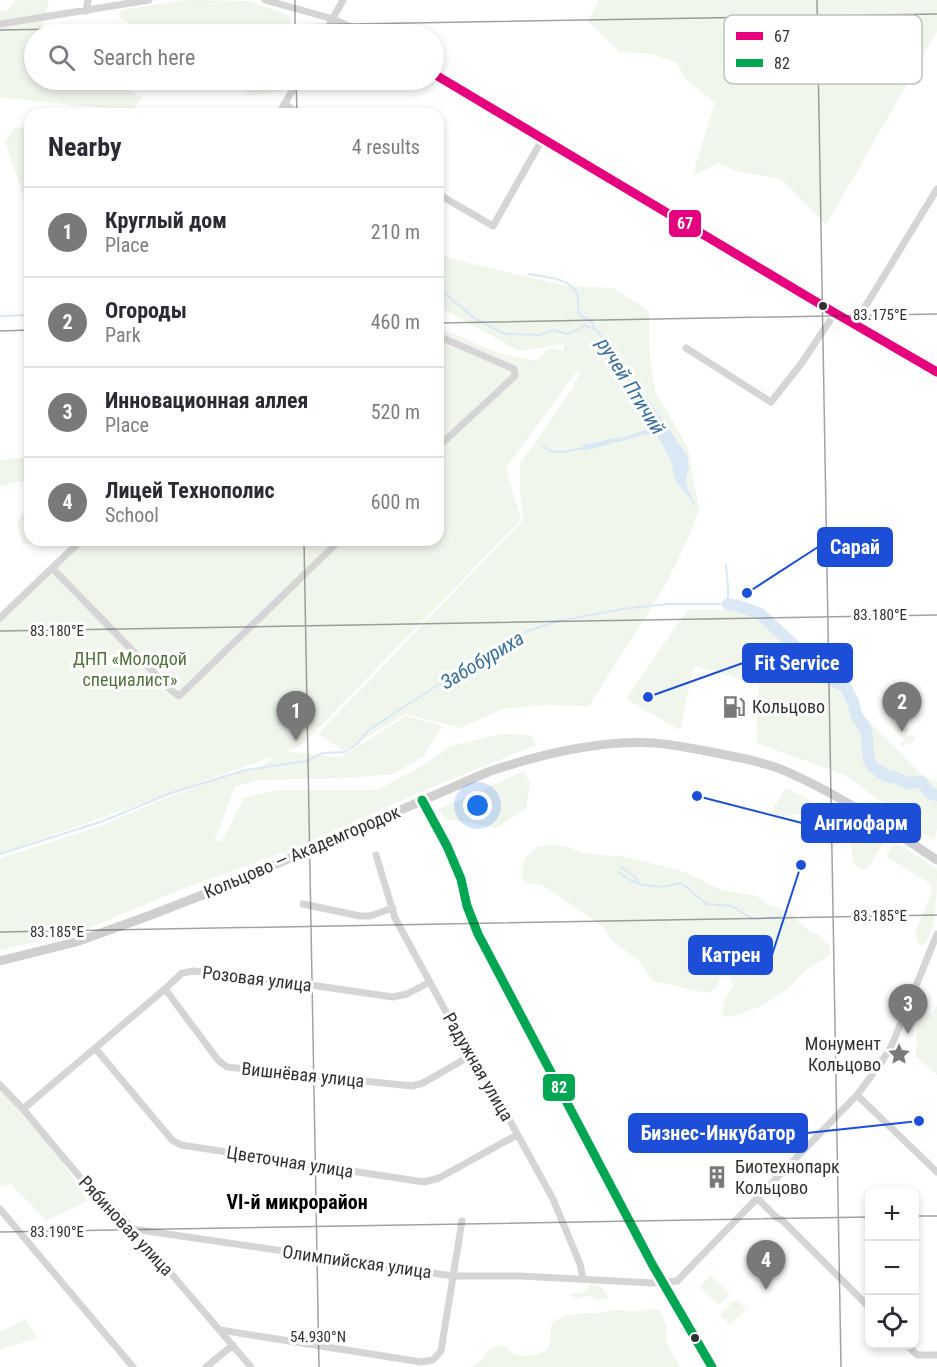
<!DOCTYPE html>
<meta charset="utf-8">
<style>
body{margin:0;font-family:"Roboto Condensed",sans-serif;background:#f7f7f7;color:#2b2b33}
.controls{position:absolute;right:18px;bottom:18px;display:grid;overflow:hidden;border-radius:12px;box-shadow:0 3px 9px #0003}
.controls button{width:54px;height:54px;display:grid;place-items:center;padding:0;border:0;border-bottom:2px solid #e1e1e2;background:#fff;color:#2b2b33;font:30px sans-serif}
.you{position:absolute;left:478px;top:806px;width:21px;height:21px;margin:-15px;border:4px solid #fff;border-radius:50%;background:#1a73e8;box-shadow:0 0 0 9px #1a73e833}
.badge{display:grid;place-items:center;width:39px;height:39px;border-radius:50%;background:#797979;color:#fff;font-size:20px;font-weight:700}
.pin{position:absolute;translate:-50% -50px;filter:drop-shadow(0 2px 3px #0008)}
.pin::after{content:'';position:absolute;top:32px;width:21px;height:18px;background:inherit;clip-path:polygon(0 0,100% 0,50% 100%)}
.list{margin:0;padding:0;list-style:none}
h2{display:flex;justify-content:space-between;align-items:center;height:78px;margin:0;padding:0 24px;font-size:26px}
h2 small{font-size:20px;font-weight:400;color:#7c7c81}
.list li{display:grid;grid-template-columns:39px 1fr auto;gap:18px;align-items:center;box-sizing:border-box;height:90px;padding:0 24px;border-top:2px solid #e1e1e2}
.list b{display:block;font-size:22px;white-space:nowrap}
.list p{margin:0;font-size:20px;white-space:nowrap;color:#7c7c81}
.list em{font-size:20px;font-style:normal;color:#7c7c81}
.icon{flex:none;width:33px;height:33px;fill:none;stroke:currentColor;stroke-width:2;stroke-linecap:round;stroke-linejoin:round}
.map{position:relative;flex:none;width:937px;height:1367px;overflow:hidden}
.search{position:absolute;background:#fff;box-shadow:0 3px 9px #0003;left:24px;top:24px;width:420px;height:66px;display:flex;align-items:center;gap:15px;box-sizing:border-box;padding:0 21px;border-radius:33px;color:#7c7c81;font-size:22px}
.panel{position:absolute;background:#fff;box-shadow:0 3px 9px #0003;left:24px;top:108px;width:420px;height:438px;border-radius:18px}
.map>svg:first-child{display:block}
.green{fill:#f1f6ed}
.water{fill:#d9e8f4}
.lines{fill:none;stroke-linecap:round;stroke-linejoin:round}
.stream{stroke:#d9e8f4;stroke-width:2}
.river{stroke:#d9e8f4;stroke-width:12}
.minor{stroke:#d5d5d5;stroke-width:7}
.tertiary{stroke:#d5d5d5;stroke-width:8}
.secondary{stroke:#cfcfcf;stroke-width:9}
.bus-1-casing{stroke:#fff;stroke-width:14}
.bus-2-casing{stroke:#fff;stroke-width:14}
.bus-1{stroke:#e5007d;stroke-width:9}
.bus-2{stroke:#00a651;stroke-width:9}
.ticks{fill:none;stroke:#313131;stroke-width:1.5;stroke-opacity:0.45}
.bus-dot{fill:#313131;stroke:#fff;stroke-width:2}
.labels{text-anchor:middle;stroke-width:6;stroke-linejoin:round;paint-order:stroke}
.park-label{font-size:18px;fill:#50723a;stroke:#fff}
.poi-label{font-size:18px;fill:#313131;stroke:#fff;text-anchor:start}
.street-label{font-size:18px;fill:#313131;stroke:#fff}
.water-label{font-size:20px;font-style:italic;fill:#376e9b;stroke:#fff}
.neighbourhood-label{font-size:20px;font-weight:bold;fill:#000;stroke:#fff}
.key{fill:#fff;stroke:#c1c1c1;stroke-width:1.5}
.key-label{font-size:16px;fill:#313131}
.ticks-label{font-size:15px;text-anchor:middle;fill:#313131;stroke:#fff;stroke-width:6;stroke-linejoin:round;paint-order:stroke}
.leader{fill:none;stroke:#1d4ed8;stroke-width:2}
.callout-dot{fill:#1d4ed8;stroke:#fff;stroke-width:2}
.callout{fill:#1d4ed8;stroke:#1d4ed8;stroke-width:2}
.callout-label{font-size:20px;text-anchor:middle;font-weight:bold;fill:#fff}
.line-badge{stroke:#fff;stroke-width:2}
.badge-label{font-size:16px;text-anchor:middle;font-weight:bold;fill:#fff}
</style>
<div class="map">
<svg width="937" height="1367" viewBox="0 0 937 1367">
<rect width="100%" height="100%" fill="#fff"/>
<!-- green -->
<path class="green" d="M16 0H49L43 27 51 34H34V80H105L142 97 132 109 79 106 0 97V11H7Z
M185 0 249 1 290 16 293 34H148L119 18 122 10Z
M599 0H937V32L826 225 781 179 737 171 718 163 692 176 715 103 685 78 676 62 650 54 619 52 588 21Z
M225 80H288L283 91 252 95Z
M30 127V208L27 206 5 142 15 128Z
M438 254 468 263 566 286 613 288 649 311V346L655 391 688 448 699 510 688 539 665 586 589 706 543 705 501 709 462 728 405 714 344 751 318 734 523 520 520 492V464L572 389 580 372 577 371 506 468 521 520 302 745 287 751 340 758 406 716 442 726 424 756 394 774 348 778 258 780 235 787 215 840 221 842 244 798 274 790H377L420 767 451 746 502 734 531 735 536 745 421 792 295 848 177 891 82 931 0 950V858L101 826 158 801 225 776 260 767 277 755 0 854V612L76 540H438V327L498 353 536 361 549 348 563 351 564 344 519 351 438 306Z
M30 457V479L0 486V460Z
M30 502V540H54L51 542 23 544 17 523Z
M687 610H760L922 775 937 782V829L934 840 845 775 756 743 759 684 694 666 680 730 626 699Z
M893 717 908 731 905 734 909 737 912 735 916 739 910 744 907 742 903 746 900 744 905 739 888 723Z
M524 771 530 784 526 808 497 828 445 819 438 809Z
M786 788 816 803 832 812 827 820 821 817 809 814 808 810 805 809 802 810 800 814 789 815 781 818 771 812Z
M847 812 887 837V843L845 816Z
M838 815 883 844 866 870 861 869 853 864 852 851 850 845 852 842 851 839 848 837 846 838 841 831 832 823Z
M831 826 838 833 844 841 833 847 822 840Z
M551 845 568 847 584 853 600 855 620 856 643 861 679 870 692 875 723 891 754 895 760 898 766 904 793 913 799 922 812 933 818 934 830 946 831 954 806 970 787 990 761 1006 731 1017 723 1016C722 1004 727 995 733 985L729 973 722 976 715 989 707 993 653 981 638 960 610 939 604 927 545 887 536 884 525 883C517 872 524 855 536 848 540 846 546 846 551 845Z
M896 845H900L937 869C937 887 937 939 922 946L918 943 915 933 932 892 929 883 886 856 892 846Z
M937 1005V1075L916 1057 917 1026 932 1012Z
M0 1090 51 1144 88 1201 46 1221 11 1184 0 1187Z
M711 1275 730 1294 719 1305 699 1287Z
M595 1284C601 1286 606 1291 608 1297L606 1299 596 1300 589 1296 576 1299 571 1296 572 1292 577 1294 583 1293 590 1285Z
M736 1299 746 1309 730 1325 720 1315Z
M648 1309 659 1310 663 1316 667 1328 665 1336 667 1343 680 1367H471L482 1360 489 1350 500 1345C507 1346 510 1352 516 1355 523 1358 544 1354 548 1348 552 1341 549 1330 552 1323 566 1312 584 1314 601 1313 606 1312 610 1310 615 1310 627 1310 636 1313 648 1309Z
M26 1319 37 1338 0 1350V1332Z"/>
<!-- water -->
<path class="water" d="M640 396H645L650 402 687 455 689 468 686 477V483L690 495 688 496 678 484 674 476 671 460 657 435H643L591 449 584 450 582 449 583 445 627 436 655 427 654 421C645 415 636 410 636 398Z"/>
<g class="lines">
<!-- stream -->
<path class="stream" d="M528 274C541 276 573 278 577 295 579 301 577 308 579 315L591 321 595 329
M438 290 448 296 474 318 505 334 539 335 553 330 568 334 572 333 584 325 596 330 601 336 614 362 626 372 631 387 641 398
M0 316 30 315
M543 446C554 456 569 451 582 448
M689 494 694 504
M0 854 103 821 171 793 223 777 245 770 307 761 323 753 345 752 356 745 368 731 381 722 481 657 525 632 554 622 623 609 667 604H728V587L726 565
M621 867 635 877 638 883
M620 873C632 884 650 888 667 886 672 885 675 883 681 883L707 904 731 906 753 919 781 917"/>
<!-- river -->
<path class="river" d="M728 604 742 607 760 614 821 670 834 681 845 686 853 702 856 714 866 730 869 760 873 767 886 776 897 778 907 783 921 782 931 794 937 795"/>
<!-- minor -->
<path class="minor" d="M265 0 333 19 366 34
M86 11 88 0
M0 24 149 0
M324 34 343 0
M434 74 835 313 937 372
M284 104 301 114
M279 114 298 80
M438 194 493 226 543 138
M856 325 865 307 937 189
M438 336 514 369 515 376 438 447
M686 348 771 402 801 364 835 313
M52 568 82 540
M0 618 52 568 172 691 179 696 340 540
M376 855 395 918 470 1056 477 1063 483 1072 553 1199 580 1264 583 1278
M303 904 360 916H370L393 908
M165 989 218 1060 227 1067 412 1086 423 1083 470 1056
M95 1048 172 1140 181 1145 424 1182 439 1178 517 1135
M0 1085 23 1109 79 1176 105 1199 133 1229 251 1367
M857 1095 937 1172
M23 1109 165 989 182 973 194 971 290 982 393 997 407 994 430 982
M757 1198 777 1218 782 1220 870 1308
M0 1209 133 1367
M133 1229 453 1276H520L653 1283 677 1281 857 1095 881 1063 892 1045 937 934
M220 1330 421 1362 433 1360 441 1351 462 1221
M906 1344 917 1355H937
M206 1367 233 1345"/>
<!-- tertiary -->
<path class="tertiary" d="M422 800 447 846 461 879 467 906 478 934 652 1264 712 1367"/>
<!-- secondary -->
<path class="secondary" d="M0 961 76 942 151 915 228 885 488 772C541 754 598 740 654 743 678 745 702 750 726 755 748 759 771 764 792 774 843 797 890 829 937 860"/>
<!-- bus-1 casing -->
<g class="bus-1-casing">
<path id="bus-1" d="M434 74 835 313 937 372"/>
</g>
<!-- bus-2 casing -->
<g class="bus-2-casing">
<path id="bus-2" d="M422 800 447 846 461 879 467 906 478 934 652 1264 712 1367"/>
</g>
<!-- bus-1 -->
<use href="#bus-1" class="bus-1"/>
<!-- bus-2 -->
<use href="#bus-2" class="bus-2"/>
</g>
<!-- ticks -->
<path class="ticks" d="M295 0V34M817 0 841 1367M0 30 937 14M296 80 297 114M438 323 937 314M0 331 30 330M304 540 319 1367M0 631 937 615M0 932 937 915M914 1216H937M0 1232 870 1217"/>
<!-- icons -->
<defs>
<g id="fuel-bare" transform="scale(1.8)"><path d="M-5.5-6h7V0h2V4h1.3V-2.5L3-4.5l.8-.8L6-3V5H2.5V1h-1V6h-7ZM-4.2-4.7v3.2H.2V-4.7Z" fill="#797979" stroke="#fff" stroke-width="2.5" paint-order="stroke"/></g>
<g id="sight-bare" transform="scale(1.8)"><path d="M0-6L1.8-2.2L6-1.7L2.9 1.2L3.7 5.4L0 3.3L-3.7 5.4L-2.9 1.2L-6-1.7L-1.8-2.2Z" fill="#797979" stroke="#fff" stroke-width="2.5" paint-order="stroke"/></g>
<g id="building-bare" transform="scale(1.8)"><path d="M-4-6H4V6H1V3H-1V6H-4ZM-2.5-4.3h1.7v1.8h-1.7ZM.8-4.3h1.7v1.8H.8ZM-2.5-1h1.7V.8h-1.7ZM.8-1h1.7V.8H.8Z" fill="#797979" stroke="#fff" stroke-width="2.5" paint-order="stroke"/></g>
</defs>
<g fill-rule="evenodd">
<use href="#fuel-bare" x="734" y="707"/>
<use href="#sight-bare" x="899" y="1054"/>
<use href="#building-bare" x="717" y="1177"/>
</g>
<!-- markers -->
<g class="bus-dot">
<circle cx="823" cy="306" r="5"/>
<circle cx="695" cy="1338" r="5"/>
</g>
<g class="labels">
<!-- park labels -->
<g class="park-label">
<text x="130" y="665">ДНП «Молодой<tspan x="130" dy="21">специалист»</tspan></text>
</g>
<!-- poi labels -->
<g class="poi-label">
<text x="752" y="713">Кольцово</text>
<text x="881" y="1050" text-anchor="end">Монумент<tspan x="881" dy="21">Кольцово</tspan></text>
<text x="735" y="1173">Биотехнопарк<tspan x="735" dy="21">Кольцово</tspan></text>
</g>
<!-- street labels -->
<g class="street-label">
<text transform="translate(302 852) rotate(-23)" y="6">Кольцово — Академгородок</text>
<text transform="translate(257 979) rotate(7)" y="6">Розовая улица</text>
<text transform="translate(478 1067) rotate(60)" y="6">Радужная улица</text>
<text transform="translate(303 1075) rotate(6)" y="6">Вишнёвая улица</text>
<text transform="translate(290 1162) rotate(9)" y="6">Цветочная улица</text>
<text transform="translate(126 1226) rotate(47)" y="6">Рябиновая улица</text>
<text transform="translate(357 1262) rotate(8)" y="6">Олимпийская улица</text>
</g>
<!-- water labels -->
<g class="water-label">
<text transform="translate(631 386) rotate(58)" y="7">ручей Птичий</text>
<text transform="translate(482 660) rotate(-31)" y="7">Забобуриха</text>
</g>
<!-- neighbourhood labels -->
<g class="neighbourhood-label">
<text x="297" y="1209">VI-й микрорайон</text>
</g>
</g>
<!-- legend -->
<rect x="724" y="15" width="198" height="69" rx="9" class="key"/>
<rect x="736" y="32" width="27" height="8" fill="#e5007d"/>
<rect x="736" y="59" width="27" height="8" fill="#00a651"/>
<g class="key-label">
<text x="774" y="42">67</text>
<text x="774" y="69">82</text>
</g>
<g class="ticks-label">
<text x="880" y="320">83.175°E</text>
<text x="880" y="620">83.180°E</text>
<text x="57" y="636">83.180°E</text>
<text x="880" y="921">83.185°E</text>
<text x="57" y="937">83.185°E</text>
<text x="57" y="1237">83.190°E</text>
<text x="318" y="1342">54.930°N</text>
</g>
<!-- callouts -->
<path class="leader" d="M747 593L818 547M648 697L743 663M697 796L802 823M801 865L772 955M919 1121L807 1133"/>
<g class="callout-dot">
<circle cx="747" cy="593" r="6"/>
<circle cx="648" cy="697" r="6"/>
<circle cx="697" cy="796" r="6"/>
<circle cx="801" cy="865" r="6"/>
<circle cx="919" cy="1121" r="6"/>
</g>
<g class="callout">
<rect x="818" y="528" width="74" height="38" rx="6"/>
<rect x="743" y="644" width="109" height="38" rx="6"/>
<rect x="802" y="804" width="118" height="38" rx="6"/>
<rect x="689" y="936" width="83" height="38" rx="6"/>
<rect x="629" y="1114" width="178" height="38" rx="6"/>
</g>
<g class="callout-label">
<text x="855" y="554">Сарай</text>
<text x="797" y="670">Fit Service</text>
<text x="861" y="830">Ангиофарм</text>
<text x="731" y="962">Катрен</text>
<text x="718" y="1140">Бизнес-Инкубатор</text>
</g>
<g class="line-badge">
<rect x="668" y="209" width="34" height="29" rx="6" fill="#e5007d"/>
<rect x="542" y="1073" width="34" height="29" rx="6" fill="#00a651"/>
</g>
<g class="badge-label">
<text x="685" y="229">67</text>
<text x="559" y="1093">82</text>
</g>
</svg>
<div class="controls">
<button>+</button>
<button>−</button>
<button><svg class="icon" aria-label="locate" viewBox="0 0 24 24"><circle cx="12" cy="12" r="6"/><path d="M12 2v4M12 18v4M2 12h4M18 12h4"/></svg></button>
</div>
<div class="you"></div>
<div class="pin badge" style="left:296px;top:741px">1</div>
<div class="pin badge" style="left:902px;top:732px">2</div>
<div class="pin badge" style="left:908px;top:1034px">3</div>
<div class="pin badge" style="left:766px;top:1290px">4</div>
<div class="search"><svg class="icon" aria-label="search" viewBox="0 0 24 24"><circle cx="10" cy="10" r="6"/><path d="M15 15l6 6"/></svg>Search here</div>
<section class="panel">
<h2>Nearby<small>4 results</small></h2>
<ul class="list">
<li><span class="badge">1</span><div><b>Круглый дом</b><p>Place</p></div><em>210 m</em></li>
<li><span class="badge">2</span><div><b>Огороды</b><p>Park</p></div><em>460 m</em></li>
<li><span class="badge">3</span><div><b>Инновационная аллея</b><p>Place</p></div><em>520 m</em></li>
<li><span class="badge">4</span><div><b>Лицей Технополис</b><p>School</p></div><em>600 m</em></li>
</ul>
</section>
</div>
